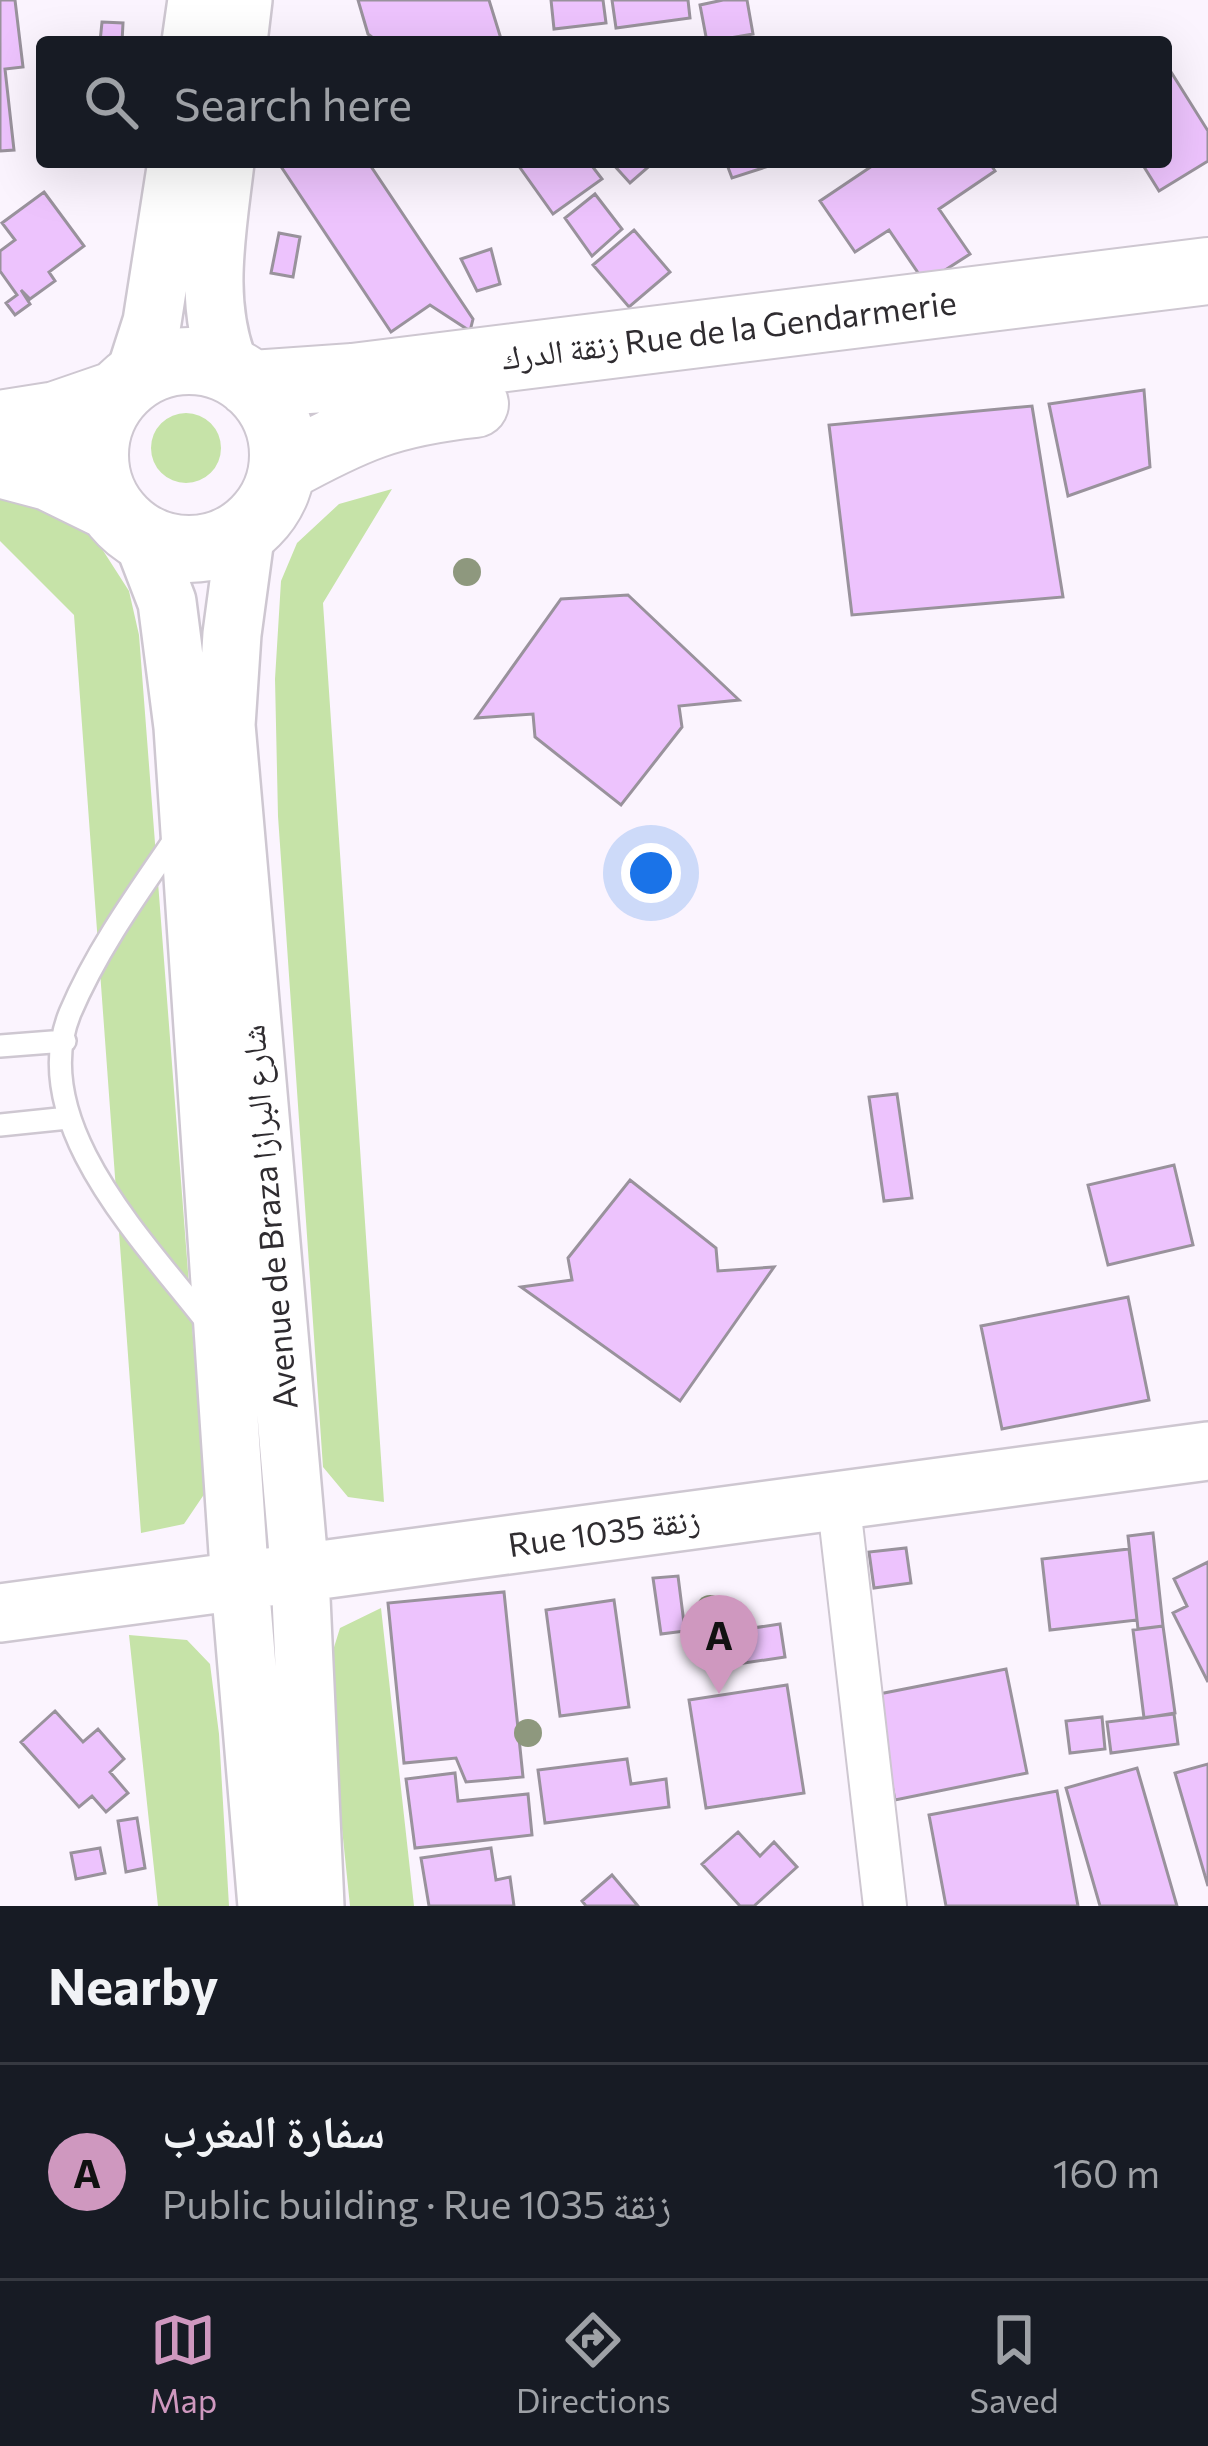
<!DOCTYPE html>
<meta charset="utf-8">
<style>
body{margin:0;font-family:Commissioner,"Noto Naskh Arabic",sans-serif;background:#242831;color:#f1f3f6}
.you{position:absolute;left:651px;top:873px;width:42px;height:42px;margin:-30px;border:9px solid #fff;border-radius:50%;background:#1a73e8;box-shadow:0 0 0 18px #1a73e833}
.badge{display:grid;place-items:center;width:78px;height:78px;border-radius:50%;background:#cf98bf;color:#111;font-size:39px;font-weight:700}
.pin{position:absolute;translate:-50% -99px;filter:drop-shadow(0 3px 6px #0008)}
.pin::after{content:'';position:absolute;top:63px;width:42px;height:36px;background:inherit;clip-path:polygon(0 0,100% 0,50% 100%)}
.list{margin:0;padding:0;list-style:none}
h2{display:flex;justify-content:space-between;align-items:center;height:156px;margin:0;padding:0 48px;font-size:51px}
h2 small{font-size:39px;font-weight:400;color:#9ea1a6}
.list li{display:grid;grid-template-columns:78px 1fr auto;gap:36px;align-items:center;box-sizing:border-box;height:216px;padding:0 48px;border-top:3px solid #363941}
.list b{display:block;font-size:45px;white-space:nowrap}
.list p{margin:0;font-size:39px;white-space:nowrap;color:#9ea1a6}
.list em{font-size:39px;font-style:normal;color:#9ea1a6}
.icon{flex:none;width:66px;height:66px;fill:none;stroke:currentColor;stroke-width:2;stroke-linecap:round;stroke-linejoin:round}
.map{position:relative;flex:none;width:1208px;height:1906px;overflow:hidden}
.search{position:absolute;background:#171b24;box-shadow:0 12px 48px #0002;left:36px;right:36px;top:36px;height:132px;display:flex;align-items:center;gap:30px;box-sizing:border-box;padding:0 42px;border-radius:12px;color:#9ea1a6;font-size:45px}
.sheet{height:372px;background:#171b24}
nav{display:flex;justify-content:space-around;align-items:center;box-sizing:border-box;height:168px;border-top:3px solid #363941;background:#171b24;font-size:33px;color:#9ea1a6}
nav a{display:grid;justify-items:center;gap:6px}
nav .on{color:#cf98bf}
.map>svg:first-child{display:block}
.green{fill:#c6e3a8}
.building{fill:#edc3fd;stroke:#99929c;stroke-width:3}
.lines{fill:none;stroke-linecap:round;stroke-linejoin:round}
.lane-casing{stroke:#cec7d1;stroke-width:26}
.street-casing{stroke:#cec7d1;stroke-width:46}
.secondary-casing{stroke:#cec7d1;stroke-width:62}
.primary-casing{stroke:#cec7d1;stroke-width:70}
.lane{stroke:#fff;stroke-width:21}
.street{stroke:#fff;stroke-width:42}
.secondary{stroke:#fff;stroke-width:57}
.primary{stroke:#fff;stroke-width:66}
.tree{fill:#8e987e}
.labels{text-anchor:middle;stroke-width:12;stroke-linejoin:round;paint-order:stroke}
.street-label{font-size:33px;fill:#2f2c30;stroke:#fff}
</style>
<div class="map">
<svg width="1208" height="1906" viewBox="0 0 1208 1906">
<rect width="100%" height="100%" fill="#fbf4fe"/>
<!-- green -->
<path class="green" d="M151 448a35 35 0 1 1 70 0a35 35 0 1 1-70 0Z
M0 488 49 501 95 538 129 591 139 635 205 1493 184 1524 141 1533 74 615 0 541Z
M392 489 323 603 384 1502 348 1497 323 1467 278 816 275 679 281 581 297 543 339 504Z
M381 1608 414 1906H350L326 1673 340 1628Z
M129 1635 187 1640 210 1664 219 1734 229 1906H158Z"/>
<!-- building -->
<path class="building" d="M0 0H15L23 67 5 69 14 150 0 151Z
M358 0H489L502 42H378L368 34Z
M551 0H603L606 23 554 29Z
M612 0H688L690 18 616 28Z
M723 0H747L753 34 707 42 700 5Z
M102 22 123 23 122 42H100Z
M1166 64 1208 131V161L1159 191 1141 162H1166Z
M278 162H368L473 319 470 331 430 305 391 332Z
M516 162H589L602 179 553 214Z
M611 162H654L630 183Z
M726 162H781L732 178Z
M878 162H989L995 171 939 209 970 254 925 283 889 230 855 252 820 201Z
M44 192 84 246 49 272 55 281 30 299 21 290 30 304 15 315 6 303 17 295 0 271V251L15 240 2 223Z
M595 194 622 229 592 256 565 218Z
M634 230 670 272 629 307 593 265Z
M279 233 300 237 293 277 271 273Z
M491 249 500 284 477 291 461 259Z
M1144 390 1150 467 1068 496 1049 404Z
M1032 406 1063 597 852 615 829 425Z
M628 595 739 700 679 706 682 727 621 805 535 737 533 714 476 718 561 599Z
M897 1094 912 1198 884 1201 869 1097Z
M1174 1165 1193 1245 1108 1265 1088 1185Z
M630 1180 716 1248 718 1271 774 1267 680 1401 521 1287 572 1280 568 1258Z
M1128 1297 1149 1400 1002 1429 981 1326Z
M1153 1533 1163 1626 1138 1629 1128 1536Z
M906 1548 911 1583 874 1588 869 1552Z
M1129 1549 1137 1620 1050 1630 1042 1559Z
M1208 1562V1682L1173 1613 1187 1606 1174 1579Z
M678 1576 685 1631 661 1634 653 1578Z
M504 1592 523 1777 466 1782 456 1758 404 1763 388 1603Z
M614 1600 629 1707 560 1716 546 1610Z
M780 1624 785 1657 724 1666 719 1633Z
M1163 1626 1175 1713 1144 1718 1133 1630Z
M1006 1669 1027 1773 895 1800 874 1695Z
M787 1685 804 1793 706 1808 689 1700Z
M55 1711 83 1742 98 1729 124 1759 110 1772 128 1793 106 1812 92 1796 79 1807 21 1742Z
M1174 1714 1178 1744 1111 1753 1107 1722Z
M1102 1717 1105 1749 1070 1753 1066 1721Z
M627 1759 631 1784 666 1779 669 1807 545 1823 538 1770Z
M1208 1764V1886L1175 1773Z
M1137 1768 1177 1906H1100L1066 1788Z
M455 1773 458 1801 528 1794 532 1835 415 1848 406 1779Z
M1057 1791 1078 1906H946L929 1815Z
M137 1818 145 1868 126 1872 118 1821Z
M738 1832 760 1856 774 1842 797 1867 754 1906H740L702 1864Z
M100 1848 105 1873 76 1879 71 1853Z
M491 1848 496 1880 510 1877 514 1906H429L421 1858Z
M612 1875 638 1906H586L582 1901Z"/>
<g class="lines">
<!-- lane casing -->
<g class="lane-casing">
<path id="lane" d="M179 833C140 890 97 949 70 1013 25 1124 147 1244 209 1325
M0 1046 65 1041
M0 1125 68 1118"/>
</g>
<!-- street casing -->
<g class="street-casing">
<path id="street" d="M838 1498 885 1906"/>
</g>
<!-- secondary casing -->
<g class="secondary-casing">
<path id="secondary" d="M191 42 197 0
M238 42 243 0
M225 162C217 232 202 304 231 371
M134 378 152 322 177 162
M246 530 232 634 226 725 300 1576 315 1906
M142 537 167 602 183 727 240 1583 267 1906
M0 1613 1208 1451"/>
</g>
<!-- primary casing -->
<g class="primary-casing">
<path id="primary" d="M95 455a94 94 0 1 1 188 0a94 94 0 1 1-188 0Z
M250 384 353 377 1208 271
M0 424 56 415 117 394
M0 464 49 477 110 507
M282 469C355 429 391 413 475 404"/>
</g>
<!-- lane -->
<use href="#lane" class="lane"/>
<!-- street -->
<use href="#street" class="street"/>
<!-- secondary -->
<use href="#secondary" class="secondary"/>
<!-- primary -->
<use href="#primary" class="primary"/>
</g>
<!-- trees -->
<g class="tree">
<circle cx="467" cy="572" r="14"/>
<circle cx="710" cy="1609" r="14"/>
<circle cx="528" cy="1733" r="14"/>
</g>
<g class="labels">
<!-- street labels -->
<g class="street-label">
<text transform="translate(729 330) rotate(-7)" y="12">زنقة الدرك Rue de la Gendarmerie</text>
<text transform="translate(269 1217) rotate(-95)" y="12">Avenue de Braza شارع البرازا</text>
<text transform="translate(604 1532) rotate(-8)" y="12">Rue 1035 زنقة</text>
</g>
</g>
</svg>
<div class="you"></div>
<div class="pin badge" style="left:719px;top:1694px">A</div>
<div class="search"><svg class="icon" aria-label="search" viewBox="0 0 24 24"><circle cx="10" cy="10" r="6"/><path d="M15 15l6 6"/></svg>Search here</div>
</div>
<section class="sheet">
<h2>Nearby<small></small></h2>
<ul class="list">
<li><span class="badge">A</span><div><b>سفارة المغرب</b><p>Public building · Rue 1035 زنقة</p></div><em>160 m</em></li>
</ul>
</section>
<nav>
<a class="on"><svg class="icon" aria-label="map" viewBox="0 0 24 24"><path d="M3 6l6-2 6 2 6-2v14l-6 2-6-2-6 2zM9 4v14M15 6v14"/></svg>Map</a>
<a><svg class="icon" aria-label="directions" viewBox="0 0 24 24"><path d="M12 3l9 9-9 9-9-9zM9 14v-3h6M13 9l2 2-2 2"/></svg>Directions</a>
<a><svg class="icon" aria-label="saved" viewBox="0 0 24 24"><path d="M7 4h10v16l-5-4-5 4z"/></svg>Saved</a>
</nav>
